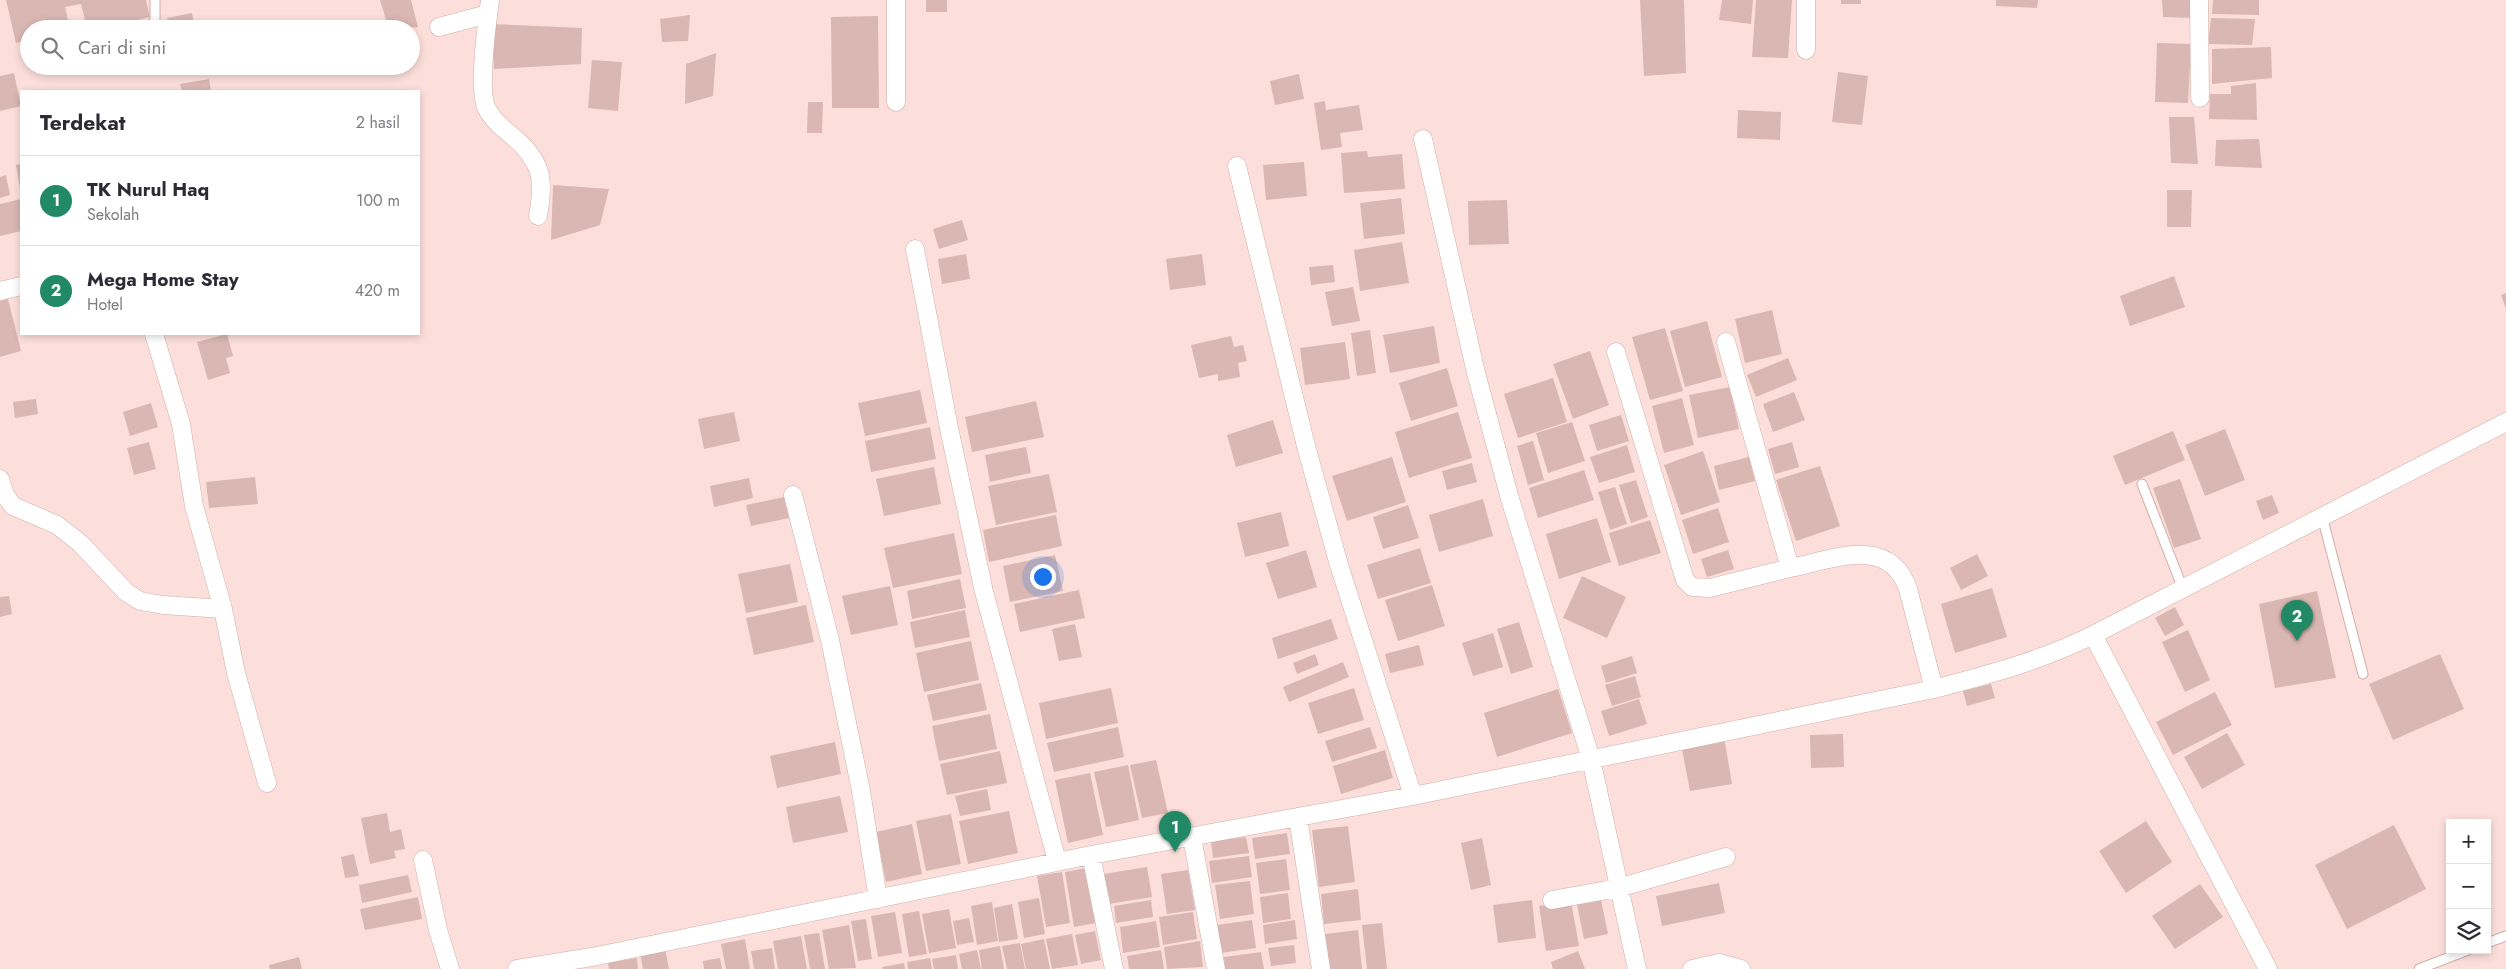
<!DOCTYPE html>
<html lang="id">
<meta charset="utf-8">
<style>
body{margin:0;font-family:Jost,sans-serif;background:#f2f2f3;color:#2b2b33}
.controls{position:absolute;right:15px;bottom:15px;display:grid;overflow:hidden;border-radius:0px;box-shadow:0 2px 8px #0003}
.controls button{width:45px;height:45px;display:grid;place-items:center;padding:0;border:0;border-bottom:1px solid #e1e1e2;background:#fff;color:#2b2b33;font:25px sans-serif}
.you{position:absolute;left:1042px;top:576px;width:18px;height:18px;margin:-12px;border:4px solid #fff;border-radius:50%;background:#1a73e8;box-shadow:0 0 0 8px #1a73e833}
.badge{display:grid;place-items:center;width:32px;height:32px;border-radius:50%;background:#218965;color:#fff;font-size:16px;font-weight:700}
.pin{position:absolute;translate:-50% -41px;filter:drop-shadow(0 1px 2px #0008)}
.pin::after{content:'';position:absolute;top:26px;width:18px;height:15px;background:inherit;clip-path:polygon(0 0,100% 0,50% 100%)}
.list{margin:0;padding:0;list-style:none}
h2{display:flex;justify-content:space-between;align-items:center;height:65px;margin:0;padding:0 20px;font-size:21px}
h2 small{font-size:16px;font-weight:400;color:#7c7c81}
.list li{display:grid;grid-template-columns:32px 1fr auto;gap:15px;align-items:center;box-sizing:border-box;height:90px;padding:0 20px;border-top:1px solid #e1e1e2}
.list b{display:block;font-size:19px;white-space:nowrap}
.list p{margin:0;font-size:16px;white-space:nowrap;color:#7c7c81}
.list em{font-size:16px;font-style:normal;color:#7c7c81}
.icon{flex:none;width:28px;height:28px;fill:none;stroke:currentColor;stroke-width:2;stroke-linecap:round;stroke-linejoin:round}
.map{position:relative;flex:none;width:2506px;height:969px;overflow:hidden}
.search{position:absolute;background:#fff;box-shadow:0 2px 8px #0003;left:20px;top:20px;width:400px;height:55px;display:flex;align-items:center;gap:12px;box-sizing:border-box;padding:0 18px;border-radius:28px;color:#7c7c81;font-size:19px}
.panel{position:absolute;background:#fff;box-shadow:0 2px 8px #0003;left:20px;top:90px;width:400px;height:245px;border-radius:0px}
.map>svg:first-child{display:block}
.building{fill:#dab7b2}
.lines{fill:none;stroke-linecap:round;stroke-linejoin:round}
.lane-casing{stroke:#d0ada8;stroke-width:11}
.street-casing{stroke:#d0ada8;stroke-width:19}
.lane{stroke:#fff;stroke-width:9}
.street{stroke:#fff;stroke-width:18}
</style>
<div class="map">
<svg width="2506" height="969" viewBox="0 0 2506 969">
<rect width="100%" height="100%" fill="#fcdfdb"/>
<!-- building -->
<path class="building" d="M6 0H146L150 17 99 29H87L81 4 65 7 70 29H29V40L16 43Z
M380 0H411L418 27 389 29Z
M926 0H947V12H926Z
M1640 0H1684L1686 73 1644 76Z
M1722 0H1753L1751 24 1719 20Z
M1756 0H1792L1788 58 1752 57Z
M1841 0H1861V4H1841Z
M1996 0H2038L2037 8 1996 6Z
M2162 0H2190V18L2163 17Z
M2213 0H2259V15L2212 14Z
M192 13 195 29H169L167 18Z
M690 15 688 41 662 42 660 19Z
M878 16 879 108H832L831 17Z
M2211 18 2255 19 2252 45 2208 44Z
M491 24 582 28 581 64 494 69Z
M2157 43 2191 44 2188 103 2155 102Z
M2271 47 2272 78 2212 84V49Z
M716 53 713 96 685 104 686 64Z
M592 60 622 62 618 111 588 108Z
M1838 72 1868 76 1862 125 1832 122Z
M14 73 21 106 0 111V76Z
M1299 74 1304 99 1275 105 1270 81Z
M209 79 211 91H182L180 84Z
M2256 83 2257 120 2209 119 2210 94H2231V86Z
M1325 101 1326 110 1359 105 1363 130 1340 133 1342 147 1321 150 1314 103Z
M808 102H823L822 133H807Z
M1738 110 1781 112 1780 140 1737 138Z
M2169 117H2194L2198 164 2171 163Z
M2259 139 2262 168 2215 166 2216 140Z
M1367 151 1368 157 1402 154 1405 189 1344 193 1341 153Z
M1304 162 1307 196 1266 200 1263 165Z
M21 164V188H20L16 165Z
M6 175 10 195 0 198V177Z
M553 185 609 189 600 225 551 240Z
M2167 190H2192L2191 227H2167Z
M1401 198 1405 234 1364 239 1360 203Z
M21 199V231L0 236V204Z
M1507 200 1509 244 1469 245 1468 201Z
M962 220 968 240 939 249 933 229Z
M1402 242 1409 283 1360 291 1354 250Z
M966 254 970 279 942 284 938 259Z
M1202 254 1206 285 1170 290 1166 259Z
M1333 265 1335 282 1311 285 1309 267Z
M2174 276 2185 307 2130 326 2120 296Z
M1353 287 1360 321 1332 326 1325 292Z
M2506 293V309L2501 295Z
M8 299 21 351 0 357V301Z
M1772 310 1782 354 1745 363 1735 319Z
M1707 321 1722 377 1685 387 1670 331Z
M1434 326 1440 363 1390 373 1383 335Z
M1665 328 1683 391 1650 400 1632 337Z
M1370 330 1376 373 1357 376 1351 333Z
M227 334 233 356 226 358 230 373 208 380 197 342Z
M1231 336 1234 347 1243 345 1247 361 1238 363 1240 377 1218 381V374L1199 378 1191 345Z
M1345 342 1350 379 1305 385 1300 348Z
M1590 351 1609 405 1573 419 1553 364Z
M1788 358 1797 380 1756 397 1747 375Z
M1447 368 1458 406 1411 421 1399 383Z
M1553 378 1567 422 1518 438 1504 394Z
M1730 387 1739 429 1698 438 1689 395Z
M920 390 927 423 865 436 858 403Z
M1794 392 1805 420 1773 432 1763 404Z
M1682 398 1694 445 1664 453 1652 406Z
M36 399 38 414 15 418 13 402Z
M1036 401 1044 437 972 452 965 417Z
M151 403 158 427 130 436 123 412Z
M734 412 740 441 704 449 698 419Z
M1458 412 1472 458 1409 478 1395 432Z
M1621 415 1629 441 1597 451 1589 425Z
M1273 420 1283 453 1236 467 1227 435Z
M1572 422 1585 461 1548 473 1536 433Z
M930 427 936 459 871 472 865 441Z
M2225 429 2245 480 2205 496 2185 445Z
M2173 431 2185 460 2125 485 2113 456Z
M1533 441 1544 480 1528 485 1517 446Z
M149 442 156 469 134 475 127 448Z
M1792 442 1799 467 1775 474 1768 449Z
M1627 445 1635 472 1599 483 1590 457Z
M1026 447 1031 473 990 482 985 455Z
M1703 451 1720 502 1681 515 1664 465Z
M1392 457 1406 502 1347 521 1332 476Z
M1749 457 1755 481 1719 490 1714 466Z
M1472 463 1477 482 1447 490 1442 471Z
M1820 466 1840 526 1796 541 1776 480Z
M934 467 941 504 884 516 876 479Z
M1584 470 1594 500 1538 518 1529 488Z
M1049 474 1057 512 996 525 988 486Z
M255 477 258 504 209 508 206 482Z
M749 478 753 498 714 507 710 486Z
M2180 479 2201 539 2174 548 2153 488Z
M1636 480 1648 517 1631 523 1619 485Z
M1615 487 1627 524 1610 530 1598 492Z
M2272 495 2279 513 2263 520 2256 501Z
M784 497 789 518 751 526 746 505Z
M1483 499 1493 536 1439 552 1429 515Z
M1408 505 1419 538 1383 549 1373 517Z
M1718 508 1729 542 1693 554 1682 520Z
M1281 512 1289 546 1245 557 1237 523Z
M1056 515 1062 546 989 562 983 530Z
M1597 518 1611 562 1559 579 1546 534Z
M1650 520 1661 553 1619 566 1609 533Z
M954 533 962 574 893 588 884 548Z
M1420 548 1431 583 1378 599 1367 565Z
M1306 550 1317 587 1278 599 1266 563Z
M1728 550 1734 569 1707 577 1701 559Z
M1977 554 1988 576 1961 590 1950 568Z
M1055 555 1063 591 1010 602 1003 566Z
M790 564 798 602 746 613 738 574Z
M1582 576 1626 597 1607 638 1563 618Z
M960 579 966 608 912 619 907 591Z
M1432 585 1445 626 1398 641 1385 600Z
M890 586 898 625 851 635 842 596Z
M1992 588 2007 637 1955 653 1941 604Z
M1079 590 1085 618 1020 632 1014 604Z
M2317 591 2336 678 2275 688 2259 604Z
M9 596 12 614 0 617V597Z
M806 605 814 642 754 655 746 618Z
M2175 607 2184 625 2165 636 2155 618Z
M965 610 970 637 915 648 910 622Z
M1331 619 1338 639 1278 659 1272 638Z
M1519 622 1533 667 1511 674 1497 629Z
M1075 624 1082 657 1059 661 1052 629Z
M2188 630 2210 680 2185 692 2162 642Z
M1493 633 1503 667 1473 676 1462 643Z
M971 641 979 680 924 692 916 653Z
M1419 645 1424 665 1390 673 1385 654Z
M1315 654 1319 665 1297 674 1293 663Z
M2440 654 2464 709 2393 740 2369 684Z
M1632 656 1637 673 1606 683 1601 666Z
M1343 662 1349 677 1289 702 1283 687Z
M1635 676 1641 697 1612 706 1605 685Z
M981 683 987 710 933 721 927 695Z
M1991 684 1995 698 1967 706 1963 691Z
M1111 688 1118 723 1046 739 1039 703Z
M1354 688 1364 720 1318 734 1308 703Z
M1558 689 1572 733 1497 757 1484 713Z
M2215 692 2232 725 2173 755 2156 722Z
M1639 699 1647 724 1609 736 1601 711Z
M990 714 997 749 939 761 932 726Z
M1118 727 1124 757 1054 772 1047 743Z
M1370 727 1377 748 1332 762 1325 741Z
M2227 733 2245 765 2202 789 2184 757Z
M1843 734 1844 767 1811 768 1810 735Z
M1724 737 1732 784 1690 791 1681 744Z
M835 742 841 774 777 788 770 756Z
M1385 750 1393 778 1341 794 1333 766Z
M1000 751 1007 783 947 795 940 764Z
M1156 760 1168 813 1142 818 1130 765Z
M1128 765 1139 820 1106 827 1094 772Z
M1090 773 1103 835 1068 843 1055 780Z
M987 789 991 810 960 816 955 796Z
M840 796 848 832 793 843 786 807Z
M1009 811 1018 853 968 864 959 821Z
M387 813 390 832 401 829 405 849 394 851 396 858 370 864 361 818Z
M951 814 961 864 926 871 916 821Z
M2146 821 2172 862 2126 893 2099 851Z
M912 824 922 874 886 882 876 832Z
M2394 825 2426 889 2347 929 2315 865Z
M1348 826 1355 882 1319 887 1312 830Z
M1287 833 1290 854 1255 859 1252 838Z
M1246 837 1249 853 1213 858 1211 841Z
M1482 838 1491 885 1471 890 1461 843Z
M354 854 359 876 345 878 341 857Z
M1249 856 1252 877 1212 883 1209 861Z
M1286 859 1290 890 1260 894 1256 863Z
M1147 867 1152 897 1109 904 1104 874Z
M1086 868 1096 923 1074 927 1065 872Z
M1188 870 1195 910 1167 914 1161 874Z
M1062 872 1070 923 1046 927 1037 876Z
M408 875 412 892 362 903 359 885Z
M1250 881 1254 914 1220 919 1215 885Z
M1719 883 1725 913 1662 926 1656 896Z
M2200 884 2223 917 2175 949 2152 916Z
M1358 889 1361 920 1324 924 1321 894Z
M1288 893 1291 919 1263 923 1260 897Z
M1600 895 1608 934 1584 939 1576 900Z
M418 897 422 919 365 930 360 909Z
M1039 898 1045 934 1024 938 1018 902Z
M1151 900 1153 917 1116 923 1114 906Z
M1532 900 1536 938 1498 943 1493 905Z
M1571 901 1579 946 1546 951 1539 906Z
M992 902 998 941 977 945 971 906Z
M1012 904 1018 939 999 942 994 908Z
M949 909 956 948 929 953 922 914Z
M919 911 927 954 909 957 902 914Z
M895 912 902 953 878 957 871 916Z
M1193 912 1197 939 1163 945 1159 917Z
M969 918 974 942 957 945 953 921Z
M866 919 872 959 858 961 851 921Z
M1252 920 1256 948 1221 953 1217 925Z
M1295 920 1297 939 1265 944 1263 925Z
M1156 921 1160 947 1123 953 1120 927Z
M1382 923 1387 969H1367L1362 925Z
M849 925 856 968 829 969 822 930Z
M1358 930 1362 969H1329L1325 934Z
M1095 931 1101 960 1081 964 1075 935Z
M819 933 825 969H810L804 935Z
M1072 934 1078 965 1052 969 1046 939Z
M801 936 807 969H778L773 941Z
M745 939 750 969H726L721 944Z
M1044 939 1050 969H1026L1021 944Z
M1200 941 1203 967 1167 969 1164 947Z
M1020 943 1025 969H1007L1002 946Z
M1294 945 1296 963 1271 966 1268 948Z
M1000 946 1004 969H982L979 950Z
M665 948 669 969H643L640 953Z
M772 948 775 969H754L751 951Z
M977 950 981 969H962L959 954Z
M1161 950 1164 969H1129L1127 956Z
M1578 951 1585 969H1553L1551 962Z
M1261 952 1264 969H1225L1224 957Z
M956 955 958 969H934L932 959Z
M299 957 302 969H270L269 965Z
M637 958 638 969H609L608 963Z
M720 958 722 969H704L703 961Z
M930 958 932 969H908L907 962Z
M904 963 905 969H883L882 967Z"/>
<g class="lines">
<!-- lane casing -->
<g class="lane-casing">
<path id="lane" d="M148 29 155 20V0
M2142 484 2183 589
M2322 516 2363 674
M2487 943 2506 936
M2419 969 2468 950"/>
</g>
<!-- street casing -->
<g class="street-casing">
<path id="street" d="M490 0C487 24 478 86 486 107 491 118 502 128 511 135 542 160 545 179 538 216
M896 0V102
M1806 0V50
M2199 0 2200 98
M439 27 488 14
M1423 139 1476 373 1510 499 1591 759 1637 969
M1237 166 1306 446 1339 565 1413 796
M915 249 949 428 984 592 1057 861
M0 291 21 286
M154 334 181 424 194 506 223 609 236 673 267 783
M1726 342 1790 568C1832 560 1889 534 1908 589L1934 689
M1616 352 1685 580 1692 587 1710 588 1790 568
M0 479 5 495 13 506 57 525 80 543 126 592 140 601 163 605 223 609
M793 495 830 640 861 791 878 899
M2093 635 2268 969
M1298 817 1321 969
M1192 837 1216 969
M1091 855 1114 969
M423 860 438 930 450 969
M1552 900 1618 888 1726 857
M517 969 592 957 1091 855 1413 796 1934 689C1991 674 2040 661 2093 635L2506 422
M1692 969 1719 963 1741 969"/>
</g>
<!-- lane -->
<use href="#lane" class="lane"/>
<!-- street -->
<use href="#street" class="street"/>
</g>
</svg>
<div class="controls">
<button>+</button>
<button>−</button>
<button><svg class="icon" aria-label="layers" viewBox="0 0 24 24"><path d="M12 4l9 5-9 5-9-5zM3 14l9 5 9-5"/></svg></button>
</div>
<div class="you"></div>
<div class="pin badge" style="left:1175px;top:852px">1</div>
<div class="pin badge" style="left:2297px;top:641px">2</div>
<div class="search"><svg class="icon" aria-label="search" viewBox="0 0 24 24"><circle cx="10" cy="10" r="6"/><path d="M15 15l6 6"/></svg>Cari di sini</div>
<section class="panel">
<h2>Terdekat<small>2 hasil</small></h2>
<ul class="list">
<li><span class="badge">1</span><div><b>TK Nurul Haq</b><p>Sekolah</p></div><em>100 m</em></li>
<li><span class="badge">2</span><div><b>Mega Home Stay</b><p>Hotel</p></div><em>420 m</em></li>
</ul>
</section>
</div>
